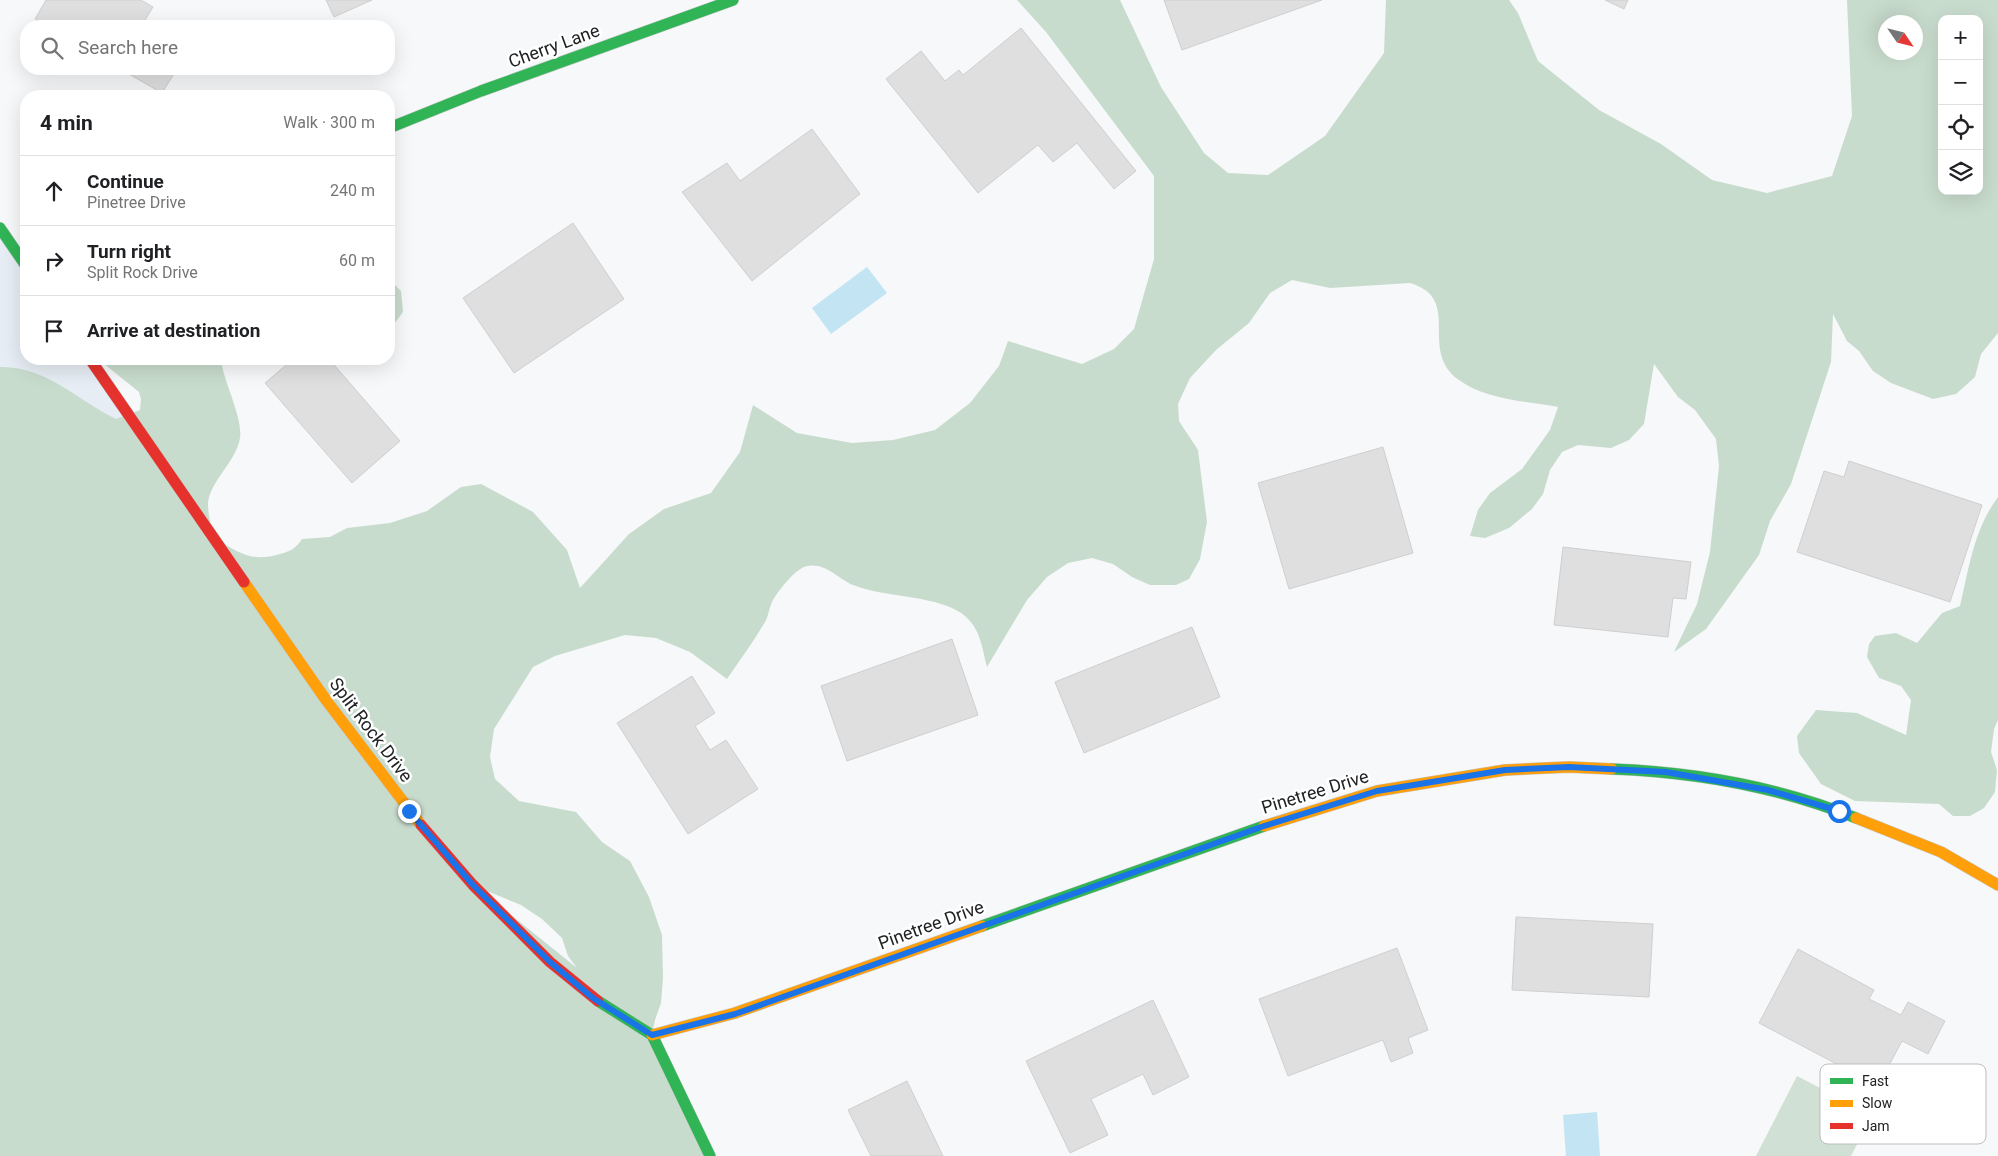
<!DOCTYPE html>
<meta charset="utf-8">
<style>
body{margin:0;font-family:Roboto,sans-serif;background:#f6f6f6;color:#202124}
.controls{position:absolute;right:15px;top:15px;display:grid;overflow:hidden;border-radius:10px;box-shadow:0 5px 20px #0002}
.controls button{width:45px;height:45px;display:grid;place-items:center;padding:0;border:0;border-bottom:1px solid #e0e0e0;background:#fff;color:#202124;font:25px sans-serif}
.compass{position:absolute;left:1878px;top:15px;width:45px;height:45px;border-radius:50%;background:#fff;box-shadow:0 5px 20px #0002;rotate:125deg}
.stop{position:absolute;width:15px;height:15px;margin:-11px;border:4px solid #1a73e8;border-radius:50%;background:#fff}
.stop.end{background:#1a73e8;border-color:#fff;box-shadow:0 1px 5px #0008}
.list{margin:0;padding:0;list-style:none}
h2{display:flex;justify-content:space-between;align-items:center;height:65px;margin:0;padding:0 20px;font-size:21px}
h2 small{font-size:16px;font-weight:400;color:#757577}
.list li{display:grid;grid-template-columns:32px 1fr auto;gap:15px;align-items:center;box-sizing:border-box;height:70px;padding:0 20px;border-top:1px solid #e0e0e0}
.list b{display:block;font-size:19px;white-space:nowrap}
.list p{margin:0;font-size:16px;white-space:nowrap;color:#757577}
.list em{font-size:16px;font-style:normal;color:#757577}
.icon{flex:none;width:28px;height:28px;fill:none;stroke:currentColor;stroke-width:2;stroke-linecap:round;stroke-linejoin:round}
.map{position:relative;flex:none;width:1998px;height:1156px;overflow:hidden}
.search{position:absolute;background:#fff;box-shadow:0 5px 20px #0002;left:20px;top:20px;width:375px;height:55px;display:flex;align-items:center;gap:12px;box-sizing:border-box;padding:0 18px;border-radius:20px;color:#757577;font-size:19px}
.panel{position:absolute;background:#fff;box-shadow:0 5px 20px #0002;left:20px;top:90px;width:375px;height:275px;border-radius:20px}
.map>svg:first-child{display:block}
.built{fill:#e6edf4}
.green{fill:#d0e0d4}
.forest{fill:#c8dccd;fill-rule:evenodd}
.water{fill:#c2e4f3}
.building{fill:#dfdfdf;stroke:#cfcfd0}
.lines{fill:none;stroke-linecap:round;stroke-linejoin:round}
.fast-casing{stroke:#c6c8c9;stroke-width:12}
.slow-casing{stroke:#c6c8c9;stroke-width:12}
.jam-casing{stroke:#c6c8c9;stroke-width:12}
.fast{stroke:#30b455;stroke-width:11}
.slow{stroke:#ff9f0a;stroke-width:11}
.jam{stroke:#e5322d;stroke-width:11}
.route{stroke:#1a73e8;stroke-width:6}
.labels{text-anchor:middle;stroke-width:5;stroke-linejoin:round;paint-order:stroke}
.street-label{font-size:18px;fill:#202223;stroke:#fff}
.key{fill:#fff;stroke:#bcbdbd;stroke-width:1}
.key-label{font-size:14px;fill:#202223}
</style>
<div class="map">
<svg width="1998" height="1156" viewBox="0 0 1998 1156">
<rect width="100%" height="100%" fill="#f6f8fa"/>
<!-- built -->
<path class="built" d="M0 228 26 266V359H90L135 423 0 530Z"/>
<!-- green -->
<path class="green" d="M1797 1076 1872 1115 1851 1156H1756Z"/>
<!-- forest -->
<path class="forest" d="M1017 0H1120L1161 87 1204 153 1228 173 1268 175 1325 136 1384 53 1386 0H1509L1518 13 1538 61 1599 110 1661 144 1712 180 1767 193 1832 176 1852 116 1847 0H1998V333L1981 354 1975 377 1956 394 1933 399 1891 383 1873 371 1859 351 1847 341 1833 314 1831 362 1791 484 1770 521 1759 555 1706 629 1674 652 1697 604 1710 552 1719 466 1716 439 1695 410 1678 397 1654 364 1644 424 1629 440 1611 448 1578 445 1562 452 1550 470 1543 494 1532 509 1509 528 1485 538 1470 536 1478 510 1490 493 1522 469 1550 430 1558 407C1526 401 1486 400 1459 380 1417 350 1464 299 1410 283L1330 288 1292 280 1270 293 1249 323 1216 350 1190 378 1178 404 1179 421 1198 450 1207 522 1200 559 1189 579 1176 585H1150L1132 577 1113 564 1092 558 1068 563 1047 577 1027 600 987 667C982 648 981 630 965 616 941 595 885 598 853 585 837 578 823 560 804 567 793 572 779 590 773 600 769 607 769 615 765 622 753 642 740 660 727 679L690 652 656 638 625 635 555 656 533 667 494 729 490 757 495 779 519 801 576 812 602 842 630 861 649 897 662 935 663 978 661 1003 655 1020 652 1035 710 1156H0V367C46 366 77 400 116 419L140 410 141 399 139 392 98 359H221C223 381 243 417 240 438 236 462 210 481 208 503 208 515 211 527 214 538 238 552 251 563 280 554 291 551 295 549 302 539L330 537 347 528 390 523 427 511 461 487 481 484 533 512 567 550 580 588 629 534 664 509 711 493 740 452 753 405 797 433 852 443 893 440 935 430 970 403 999 366 1008 341 1082 364 1114 349 1134 329 1154 259V176L1046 32ZM1942 19H1979V191H1942ZM1886 22H1916V52H1886ZM475 886 521 905 542 919 562 938 568 956 577 968Z
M389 279 401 291 403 312 389 331Z
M1998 497V720L1994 729 1991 752 1997 770 1995 792 1984 808 1970 816H1953L1939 804 1855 801 1821 784 1799 753 1797 736 1816 710 1857 713 1906 735 1911 700 1901 686 1879 678 1867 657 1869 644 1875 636 1896 633 1917 643 1942 613 1960 606C1969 568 1974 529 1998 497Z"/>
<!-- water -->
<path class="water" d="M867 267 887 293 831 334 812 308Z
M1597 1112 1600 1156H1566L1563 1115Z"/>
<!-- building -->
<path class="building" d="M46 0H141L153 7 145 20 155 26H47L35 19Z
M326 0H372L334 17Z
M1164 0H1322L1182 50Z
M1605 0H1628L1624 9Z
M1021 28 1136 171 1114 189 1077 143 1053 162 1038 145 978 193 886 79 921 51 945 81 959 70 963 75Z
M120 69H177L162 93Z
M812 129 860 194 752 281 682 192 727 163 740 181Z
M573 223 624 299 514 373 463 298Z
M293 359H329L400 441 352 483 265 383Z
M1383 447 1413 553 1289 589 1258 483Z
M1849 461 1982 505 1950 602 1797 552 1824 471 1844 477Z
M1563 547 1691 562 1686 599 1673 598 1668 637 1554 625Z
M1192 627 1220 697 1084 753 1055 682Z
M952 639 978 715 847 761 821 686Z
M692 676 715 713 695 726 710 750 726 740 758 789 688 834 617 723Z
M1516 917 1653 924 1649 997 1512 990Z
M1397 948 1428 1030 1408 1038 1413 1053 1391 1062 1383 1040 1288 1076 1259 999Z
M1798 949 1874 990 1869 999 1901 1015 1908 1002 1945 1021 1928 1054 1902 1041 1878 1086 1759 1023Z
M1153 1000 1189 1077 1153 1095 1143 1074 1091 1099 1108 1135 1070 1153 1026 1061Z
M907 1081 943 1156H871L848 1110Z"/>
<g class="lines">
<!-- fast casing -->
<g class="fast-casing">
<path id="fast" d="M389 128 481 91 733 0
M0 228 26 266
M1612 769C1694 772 1779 787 1856 818
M982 926 1264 826
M598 1001 652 1035 710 1156"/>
</g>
<!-- slow casing -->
<g class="slow-casing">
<path id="slow" d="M244 582 326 700 421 825
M1856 818 1941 852 1998 885
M1264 826 1377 791 1505 770 1569 767 1612 769
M652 1035 735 1013 982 926"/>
</g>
<!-- jam casing -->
<g class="jam-casing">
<path id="jam" d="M90 359 244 582
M421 825 473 885 550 962 598 1001"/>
</g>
<!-- fast -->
<use href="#fast" class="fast"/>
<!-- slow -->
<use href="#slow" class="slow"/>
<!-- jam -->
<use href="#jam" class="jam"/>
</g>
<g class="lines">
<!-- route -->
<path class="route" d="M409 811 473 885 550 962 593 998 652 1035 735 1014 1264 826 1377 791 1505 770 1569 767 1666 772 1768 790 1839 811"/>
</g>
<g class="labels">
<!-- street labels -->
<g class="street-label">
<text transform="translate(554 46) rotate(-20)" y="6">Cherry Lane</text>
<text transform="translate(371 730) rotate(53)" y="6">Split Rock Drive</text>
<text transform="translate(1315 792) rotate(-17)" y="6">Pinetree Drive</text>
<text transform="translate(931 925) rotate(-20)" y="6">Pinetree Drive</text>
</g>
</g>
<!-- legend -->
<rect x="1820" y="1064" width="166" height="80" rx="8" class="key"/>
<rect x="1830" y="1078" width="23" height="6" fill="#30b455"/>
<rect x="1830" y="1100" width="23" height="7" fill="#ff9f0a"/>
<rect x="1830" y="1123" width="23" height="6" fill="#e5322d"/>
<g class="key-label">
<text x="1862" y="1086">Fast</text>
<text x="1862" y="1108">Slow</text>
<text x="1862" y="1131">Jam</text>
</g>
</svg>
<div class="controls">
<button>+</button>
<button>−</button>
<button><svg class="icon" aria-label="locate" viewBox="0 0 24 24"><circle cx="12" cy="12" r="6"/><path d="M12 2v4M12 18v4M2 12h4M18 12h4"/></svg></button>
<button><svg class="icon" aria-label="layers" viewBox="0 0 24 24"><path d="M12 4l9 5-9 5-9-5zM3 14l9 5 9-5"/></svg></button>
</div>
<svg class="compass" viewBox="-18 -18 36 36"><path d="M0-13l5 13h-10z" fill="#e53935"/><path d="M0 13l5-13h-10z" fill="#757577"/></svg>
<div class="stop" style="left:1839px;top:811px"></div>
<div class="stop end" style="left:409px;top:811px"></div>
<div class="search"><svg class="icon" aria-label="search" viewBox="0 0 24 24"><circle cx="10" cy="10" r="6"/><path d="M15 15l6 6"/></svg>Search here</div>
<section class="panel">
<h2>4 min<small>Walk · 300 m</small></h2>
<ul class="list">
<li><svg class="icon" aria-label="ahead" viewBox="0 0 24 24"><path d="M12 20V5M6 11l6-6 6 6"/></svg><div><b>Continue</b><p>Pinetree Drive</p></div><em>240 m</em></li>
<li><svg class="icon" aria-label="right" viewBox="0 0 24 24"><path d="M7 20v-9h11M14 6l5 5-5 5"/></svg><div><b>Turn right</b><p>Split Rock Drive</p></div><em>60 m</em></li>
<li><svg class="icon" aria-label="arrive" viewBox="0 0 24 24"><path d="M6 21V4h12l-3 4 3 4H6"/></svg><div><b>Arrive at destination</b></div></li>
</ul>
</section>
</div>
